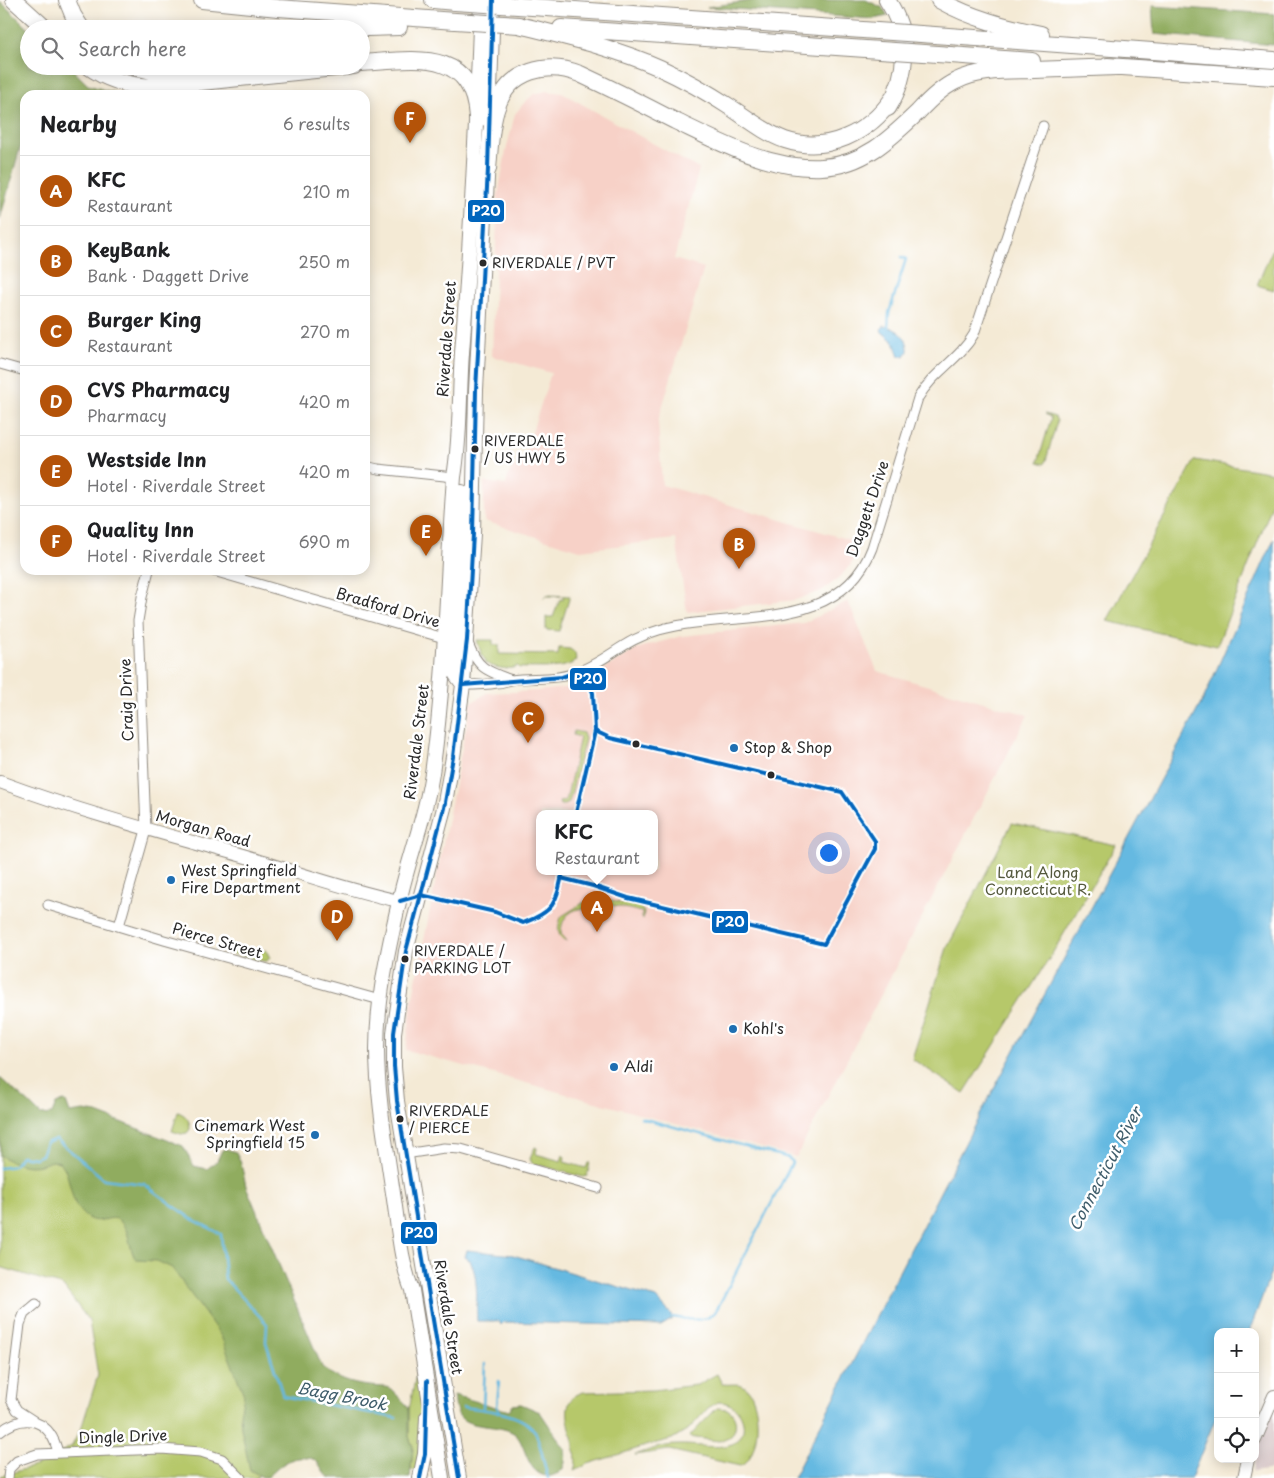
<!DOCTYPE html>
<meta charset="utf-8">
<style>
body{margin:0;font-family:"Playpen Sans",sans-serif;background:#f6f6f6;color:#202124}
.controls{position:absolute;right:15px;bottom:15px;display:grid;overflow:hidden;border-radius:10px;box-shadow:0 2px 12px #0003}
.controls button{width:45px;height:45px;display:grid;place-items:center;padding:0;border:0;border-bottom:1px solid #e0e0e0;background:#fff;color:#202124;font:25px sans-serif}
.you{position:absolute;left:828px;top:852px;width:18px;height:18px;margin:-12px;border:4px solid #fff;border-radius:50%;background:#1a73e8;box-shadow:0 0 0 8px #1a73e833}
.badge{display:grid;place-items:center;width:32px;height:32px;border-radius:50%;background:#b45309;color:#fff;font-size:16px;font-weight:700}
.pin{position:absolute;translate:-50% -41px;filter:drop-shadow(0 1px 2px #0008)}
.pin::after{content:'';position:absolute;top:26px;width:18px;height:15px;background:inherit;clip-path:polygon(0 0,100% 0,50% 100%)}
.popup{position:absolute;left:536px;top:810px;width:122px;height:65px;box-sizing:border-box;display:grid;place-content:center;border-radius:10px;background:#fff;filter:drop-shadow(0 1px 4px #0005);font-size:16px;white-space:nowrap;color:#757577}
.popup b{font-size:19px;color:#202124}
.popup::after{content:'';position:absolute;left:50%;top:100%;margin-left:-10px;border:10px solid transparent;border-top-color:#fff}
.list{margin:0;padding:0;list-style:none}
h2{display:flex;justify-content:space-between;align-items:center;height:65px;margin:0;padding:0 20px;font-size:21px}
h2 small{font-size:16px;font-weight:400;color:#757577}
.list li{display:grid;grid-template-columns:32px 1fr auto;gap:15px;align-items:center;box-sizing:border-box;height:70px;padding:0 20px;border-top:1px solid #e0e0e0}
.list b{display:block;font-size:19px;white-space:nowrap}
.list p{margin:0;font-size:16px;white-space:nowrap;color:#757577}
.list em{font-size:16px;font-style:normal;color:#757577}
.icon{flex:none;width:28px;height:28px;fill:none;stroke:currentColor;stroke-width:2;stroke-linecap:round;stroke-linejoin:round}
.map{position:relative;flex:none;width:1274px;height:1478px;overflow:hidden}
.search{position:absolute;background:#fff;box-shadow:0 2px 12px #0003;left:20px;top:20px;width:350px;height:55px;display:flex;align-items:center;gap:12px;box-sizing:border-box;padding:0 18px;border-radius:28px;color:#757577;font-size:19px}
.panel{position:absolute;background:#fff;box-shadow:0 2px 12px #0003;left:20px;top:90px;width:350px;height:485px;border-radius:15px}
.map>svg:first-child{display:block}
.built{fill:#f7d1c7;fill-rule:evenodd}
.industrial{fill:#d2bfc0}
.green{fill:#b6c86b;stroke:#707a4b}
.forest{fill:#90ac5f;stroke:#5e6c45}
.water{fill:#65b9e1;stroke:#487286}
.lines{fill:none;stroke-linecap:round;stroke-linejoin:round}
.stream{stroke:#65b9e1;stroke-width:2.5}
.street-casing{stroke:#908a80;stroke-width:11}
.secondary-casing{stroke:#908a80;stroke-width:14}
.primary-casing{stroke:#908a80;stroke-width:16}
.highway-casing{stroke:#908a80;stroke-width:18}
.street{stroke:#fff;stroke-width:9}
.secondary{stroke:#fff;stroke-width:12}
.primary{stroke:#fff;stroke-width:14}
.highway{stroke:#fff;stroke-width:16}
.highway-bridge-casing{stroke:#908a80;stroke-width:18;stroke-linecap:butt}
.highway-bridge{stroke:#fff;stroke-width:16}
.bus-1-casing{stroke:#fff;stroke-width:8}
.bus-1{stroke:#0065bd;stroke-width:4}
.bus-dot{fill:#2b2b2b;stroke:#fff;stroke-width:2}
.poi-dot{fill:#1f6fb2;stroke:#fff;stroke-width:2}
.labels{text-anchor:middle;stroke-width:5;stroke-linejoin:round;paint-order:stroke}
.bus-label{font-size:14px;fill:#2b2b2b;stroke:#fff;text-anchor:start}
.street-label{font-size:15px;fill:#2b2b2b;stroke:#fff}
.poi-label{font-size:15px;fill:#2b2b2b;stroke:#fff;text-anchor:start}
.park-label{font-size:15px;fill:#555a3e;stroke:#fff}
.water-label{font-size:16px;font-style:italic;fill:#3f5d6b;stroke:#fff}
.line-badge{stroke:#fff;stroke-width:2}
.badge-label{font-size:14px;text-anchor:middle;font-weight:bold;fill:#fff}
</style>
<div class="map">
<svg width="1274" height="1478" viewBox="0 0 1274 1478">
<rect width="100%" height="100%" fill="#fff"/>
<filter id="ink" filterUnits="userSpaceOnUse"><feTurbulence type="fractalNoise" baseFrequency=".02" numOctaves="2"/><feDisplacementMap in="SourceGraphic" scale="10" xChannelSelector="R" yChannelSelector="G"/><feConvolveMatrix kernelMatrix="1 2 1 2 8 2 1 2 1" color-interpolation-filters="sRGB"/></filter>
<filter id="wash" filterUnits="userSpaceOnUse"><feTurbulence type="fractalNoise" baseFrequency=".0096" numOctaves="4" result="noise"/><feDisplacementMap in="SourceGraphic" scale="20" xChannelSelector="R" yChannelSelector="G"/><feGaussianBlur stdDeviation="1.12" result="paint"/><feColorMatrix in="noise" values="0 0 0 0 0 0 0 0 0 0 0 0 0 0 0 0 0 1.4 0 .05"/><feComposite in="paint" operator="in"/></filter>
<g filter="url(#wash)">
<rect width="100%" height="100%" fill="#f4ead5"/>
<!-- built -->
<path class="built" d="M546 91 562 93 699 169 674 259 704 268 658 421 662 485 860 543 852 563 838 579 821 591 795 600 687 612 676 539 580 550 484 521V482L506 485 509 473 514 467 521 466 551 373 492 356 498 195 506 151 515 114 524 103 534 94Z
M848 601 877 671 1028 715 796 1157 406 1050 412 1001 471 703 487 693 537 691 574 687 639 648 682 636 804 623ZM540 813H654V871H540Z"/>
<!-- industrial -->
<path class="industrial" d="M1274 1407V1469L1253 1472 1256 1451Z"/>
<!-- green -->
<path class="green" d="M1274 246V290L1257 285Z
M1045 414 1055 417 1057 421 1045 464 1038 462 1051 418Z
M1195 460 1274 473V500L1217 646 1107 621Z
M546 595 570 596 559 631 546 630V617H553L560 599 563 600V596H546L543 599Z
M477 640H493V645H499V654L558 655 559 648 570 649 575 653 576 660C568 671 533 667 519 668L518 666C508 671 495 668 485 663L486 661 482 656Z
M574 731 583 733 585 739 569 803 565 805H560L559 802 566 801 580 737 573 735Z
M1012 823 1116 845 1049 959 964 1093 912 1059 947 948Z
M602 899 640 907 644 912 643 919H642V912L602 903 599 909C579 905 561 911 561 934L567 941C556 938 557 925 562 916L583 903Z
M231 945 258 952 266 950 270 958 267 961H263L230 953 226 949Z
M0 1103 234 1326 262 1467 257 1478H0V1476L35 1466 72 1446 82 1426 98 1375 89 1321 63 1286 0 1267Z
M178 1112C186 1115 190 1120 190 1129L187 1133 181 1134 172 1131Z
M535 1147 537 1148 536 1154 561 1161 563 1155 565 1157 564 1162 586 1168 588 1163H590L587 1176 583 1177 532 1163 530 1159Z
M717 1374 722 1384C729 1385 736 1383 742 1385 764 1394 761 1460 740 1466L669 1450 635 1455C649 1450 663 1445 677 1445 693 1444 718 1450 732 1444 753 1435 743 1401 718 1402L708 1408 690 1428 672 1439 649 1445 588 1464 574 1471C584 1446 548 1401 584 1392L653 1390 697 1385Z
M416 1375 418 1379 422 1424 418 1471 411 1470 413 1447 409 1437V1410Z
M717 1408 727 1409C737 1415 738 1427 731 1436L719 1441 689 1437Z"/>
<!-- forest -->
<path class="forest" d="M756 0H866L883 8 888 16 873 19 707 7Z
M0 1 29 29V66H69L88 85 122 95H25V140L20 148 0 219Z
M1152 6 1274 14V45L1154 34Z
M0 1078C14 1091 28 1101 41 1115L52 1114 56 1104 64 1101 66 1102 70 1113 84 1111 97 1113 183 1146 194 1166 207 1169 217 1161 222 1150 226 1149 236 1152 241 1163 246 1186 322 1367C343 1384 360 1386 386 1387L391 1389 407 1405 409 1410V1437L413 1447 410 1478H331C323 1474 323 1469 318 1463 315 1459 312 1458 307 1458 290 1456 281 1465 268 1477H262L250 1470 241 1428 240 1414 244 1395 221 1336 172 1268 157 1261 136 1260C128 1247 131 1232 120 1221 109 1211 95 1234 77 1207 70 1196 69 1167 59 1162 52 1159 46 1164 40 1165 26 1168 11 1163 0 1155Z
M454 1395 509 1411 512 1405 521 1404 540 1412 565 1449C566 1455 566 1462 563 1468 561 1473 556 1474 551 1476 526 1478 527 1444 515 1434 501 1423 466 1430 458 1414 455 1409 455 1400 454 1395Z"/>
<!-- water -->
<path class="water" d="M884 326C897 328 909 337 908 351L905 356H899L894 342 882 332 881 329Z
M1274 539V1265L1249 1332H1218V1412L1191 1478H793L974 1126 1204 698Z
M467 1250 513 1255 656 1298 671 1314V1320L661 1326 504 1322 501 1325 499 1321H477C476 1306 480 1264 465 1257Z"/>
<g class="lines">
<!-- stream -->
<path class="stream" d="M888 327 889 313 906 259 901 257
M641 1118 789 1158 792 1163 716 1311C706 1324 686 1319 671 1317
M0 1168 14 1166 21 1156 35 1158 42 1155 46 1143 56 1139 104 1179 144 1184 190 1218 221 1234 225 1279 267 1324 266 1342 283 1396 396 1418
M463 1407C482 1409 525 1413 535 1432 541 1444 544 1465 548 1478
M483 1409 485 1364
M499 1411 497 1407 499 1381"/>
</g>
</g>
<g filter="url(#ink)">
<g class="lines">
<!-- street casing -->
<g class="street-casing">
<path id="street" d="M0 364 25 371
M365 466 378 469 454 477
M210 570 444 638
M468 643C478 669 487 671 511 680
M463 685C474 685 486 685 497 683 502 683 506 681 511 680 536 677 559 681 582 670 610 658 626 639 659 630 730 609 839 636 872 548L918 398C932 373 960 359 974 334L1043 126
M48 905 164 940 380 1000
M119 926 146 830 138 621 142 597 149 570
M405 1154 444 1148 461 1149 598 1188
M34 1421 17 1410 11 1400 20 1324 24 1314 36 1304
M0 1432C26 1411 51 1421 58 1453
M8 1478 9 1469 17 1461 37 1454 161 1449 201 1452 222 1459 241 1478"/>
</g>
<!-- secondary casing -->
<g class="secondary-casing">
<path id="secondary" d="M0 782C81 812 164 834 246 857 297 872 347 890 399 901
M1255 1440 1274 1396
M1244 1478 1248 1459"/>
</g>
<!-- primary casing -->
<g class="primary-casing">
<path id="primary" d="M489 121 493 0
M462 683 456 675 454 663 460 589 462 492
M420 1478 425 1454 427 1417
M442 1478 412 1290C400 1260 398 1224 393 1193 386 1145 377 1097 377 1049 377 1000 388 950 399 902 409 856 427 813 433 766 446 671 447 573 454 477 461 436 459 394 462 353 471 235 477 118 481 0
M459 1478 397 1101 394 1067V1033L406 951 444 808 453 757 463 685 473 534 476 390 488 159"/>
</g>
<!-- highway casing -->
<g class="highway-casing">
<path id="highway" d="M14 0 46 29
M67 0 73 15 82 29
M202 0 278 8 455 21
M433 0 455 2
M887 0C910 34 909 73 888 108
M939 0C971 18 1005 27 1041 34
M518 6 877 31
M519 25C567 37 615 48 660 68 684 79 707 92 730 107 747 118 765 133 785 140 827 154 869 133 893 98
M561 28 880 50
M336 29 399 27
M921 34 1274 60
M924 53 1032 61
M361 63C413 60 472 47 477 117
M88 66C107 80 130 86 153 87L354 66
M131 66 160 73 201 72
M1107 66 1274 77
M488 169C490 149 490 126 497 107 509 70 547 61 580 74 612 89 644 105 675 121 721 143 770 170 822 167 863 165 890 139 918 112 929 100 941 88 956 81 980 69 1008 71 1034 70 1062 69 1090 68 1117 67"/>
</g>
<!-- street -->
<use href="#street" class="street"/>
<!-- secondary -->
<use href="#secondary" class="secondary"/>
<!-- primary -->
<use href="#primary" class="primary"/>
<!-- highway -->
<use href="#highway" class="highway"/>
<!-- highway-bridge casing -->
<g class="highway-bridge-casing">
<path id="highway-bridge" d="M455 2 518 6
M455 21 519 25
M877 31 921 34
M880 50 924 53"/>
</g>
<!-- highway-bridge -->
<use href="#highway-bridge" class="highway-bridge"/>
<!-- bus-1 casing -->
<g class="bus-1-casing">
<path id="bus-1" d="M463 685 562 677 587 668V677L593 693 595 731 576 813
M561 878 593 886 628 898 824 944 875 849V841L842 792 610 738 595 731
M400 901 421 895 495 912 523 923C555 911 556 903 563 871
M420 1478 425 1454 427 1381
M459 1478 397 1101 394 1066V1033L406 951 444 808 453 757 467 640 473 534 476 390 488 169 493 0"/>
</g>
<!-- bus-1 -->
<use href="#bus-1" class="bus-1"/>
</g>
</g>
<!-- markers -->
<g class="bus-dot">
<circle cx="483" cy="263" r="4.5"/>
<circle cx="475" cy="449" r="4.5"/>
<circle cx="636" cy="744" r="4.5"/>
<circle cx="771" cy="775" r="4.5"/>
<circle cx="405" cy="959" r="4.5"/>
<circle cx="400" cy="1119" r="4.5"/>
</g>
<g class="poi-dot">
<circle cx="734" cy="748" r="5"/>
<circle cx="171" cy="880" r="5"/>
<circle cx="733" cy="1029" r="5"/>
<circle cx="614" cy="1067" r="5"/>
<circle cx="315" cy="1135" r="5"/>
</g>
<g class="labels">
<!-- bus labels -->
<g class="bus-label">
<text x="492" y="268">RIVERDALE / PVT</text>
<text x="484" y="446">RIVERDALE<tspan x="484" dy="17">/ US HWY 5</tspan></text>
<text x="414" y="956">RIVERDALE /<tspan x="414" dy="17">PARKING LOT</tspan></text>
<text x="409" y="1116">RIVERDALE<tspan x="409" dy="17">/ PIERCE</tspan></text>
</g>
<!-- street labels -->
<g class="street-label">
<text transform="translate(447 339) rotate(-86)" y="5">Riverdale Street</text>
<text transform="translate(868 509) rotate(-71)" y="5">Daggett Drive</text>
<text transform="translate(388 608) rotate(16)" y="5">Bradford Drive</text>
<text transform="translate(127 700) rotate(-92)" y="5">Craig Drive</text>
<text transform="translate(417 742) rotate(-83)" y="5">Riverdale Street</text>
<text transform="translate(203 829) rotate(16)" y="5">Morgan Road</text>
<text transform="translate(217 941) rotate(16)" y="5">Pierce Street</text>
<text transform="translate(448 1317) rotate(81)" y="5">Riverdale Street</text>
<text transform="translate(123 1437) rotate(-2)" y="5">Dingle Drive</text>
</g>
<!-- poi labels -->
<g class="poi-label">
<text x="744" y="753">Stop &amp; Shop</text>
<text x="181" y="876">West Springfield<tspan x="181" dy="17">Fire Department</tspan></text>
<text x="743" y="1034">Kohl's</text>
<text x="624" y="1072">Aldi</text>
<text x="305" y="1131" text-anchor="end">Cinemark West<tspan x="305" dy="17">Springfield 15</tspan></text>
</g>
<!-- park labels -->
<g class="park-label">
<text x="1038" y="878">Land Along<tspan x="1038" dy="17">Connecticut R.</tspan></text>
</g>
<!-- water labels -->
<g class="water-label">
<text transform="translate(1105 1169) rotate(-62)" y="6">Connecticut River</text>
<text transform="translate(342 1396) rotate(11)" y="6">Bagg Brook</text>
</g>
</g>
<g class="line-badge">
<rect x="467" y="199" width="38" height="24" rx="5" fill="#0065bd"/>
<rect x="569" y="667" width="38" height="24" rx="5" fill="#0065bd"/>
<rect x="711" y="910" width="38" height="24" rx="5" fill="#0065bd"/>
<rect x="400" y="1221" width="38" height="24" rx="5" fill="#0065bd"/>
</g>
<g class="badge-label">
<text x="486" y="216">P20</text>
<text x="588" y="684">P20</text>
<text x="730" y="927">P20</text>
<text x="419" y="1238">P20</text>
</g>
</svg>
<div class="controls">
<button>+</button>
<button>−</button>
<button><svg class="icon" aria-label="locate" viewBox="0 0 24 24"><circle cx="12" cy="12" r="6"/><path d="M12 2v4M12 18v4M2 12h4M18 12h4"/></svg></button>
</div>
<div class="you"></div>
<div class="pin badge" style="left:597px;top:932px">A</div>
<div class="popup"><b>KFC</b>Restaurant</div>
<div class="pin badge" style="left:739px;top:569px">B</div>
<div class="pin badge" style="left:528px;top:743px">C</div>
<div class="pin badge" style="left:337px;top:941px">D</div>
<div class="pin badge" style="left:426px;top:556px">E</div>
<div class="pin badge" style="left:410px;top:143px">F</div>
<div class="search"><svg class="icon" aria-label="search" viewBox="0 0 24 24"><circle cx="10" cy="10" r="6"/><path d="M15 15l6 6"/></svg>Search here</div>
<section class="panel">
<h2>Nearby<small>6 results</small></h2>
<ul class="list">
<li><span class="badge">A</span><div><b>KFC</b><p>Restaurant</p></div><em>210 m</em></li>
<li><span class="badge">B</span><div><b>KeyBank</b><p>Bank · Daggett Drive</p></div><em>250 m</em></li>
<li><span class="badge">C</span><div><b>Burger King</b><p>Restaurant</p></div><em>270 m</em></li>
<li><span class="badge">D</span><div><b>CVS Pharmacy</b><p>Pharmacy</p></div><em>420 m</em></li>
<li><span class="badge">E</span><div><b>Westside Inn</b><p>Hotel · Riverdale Street</p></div><em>420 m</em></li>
<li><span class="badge">F</span><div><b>Quality Inn</b><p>Hotel · Riverdale Street</p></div><em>690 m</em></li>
</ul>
</section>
</div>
